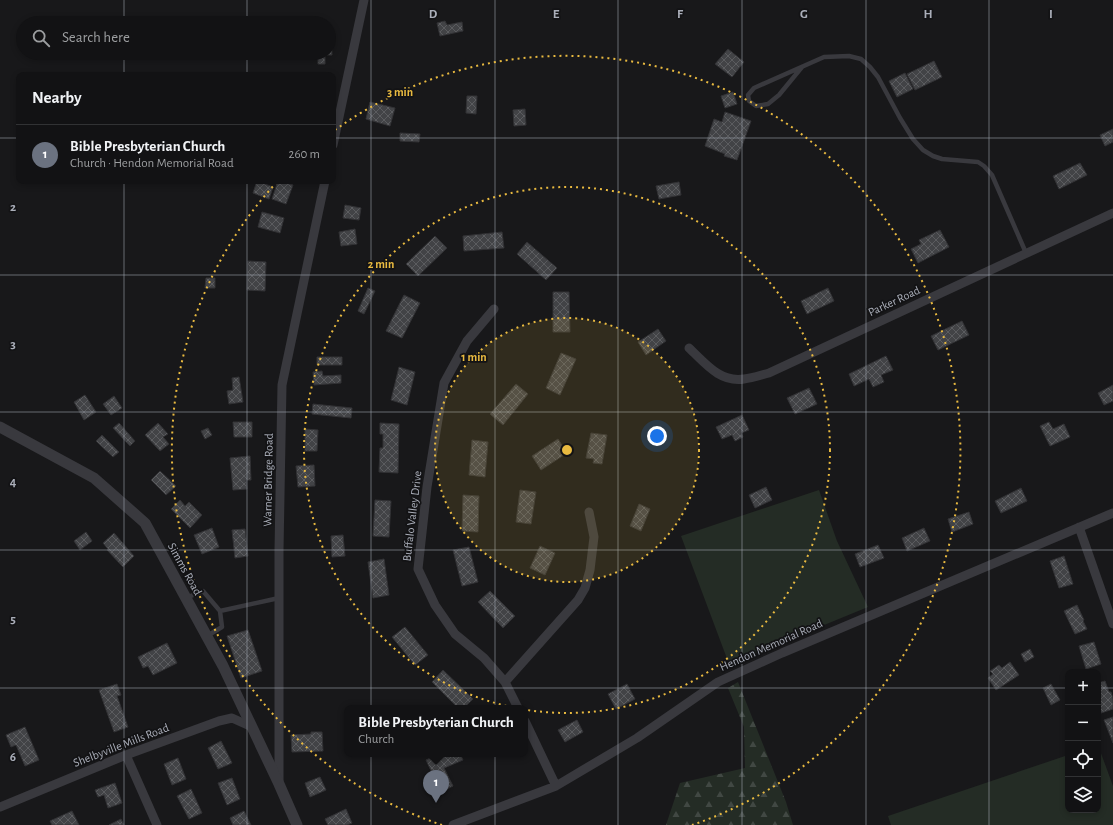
<!DOCTYPE html>
<meta charset="utf-8">
<style>
body{margin:0;font-family:"Alegreya Sans",sans-serif;background:#1b1b1d;color:#f1f3f6}
.controls{position:absolute;right:12px;bottom:12px;display:grid;overflow:hidden;border-radius:8px;box-shadow:0 2px 6px #0003}
.controls button{width:36px;height:36px;display:grid;place-items:center;padding:0;border:0;border-bottom:1px solid #313234;background:#121214;color:#f1f3f6;font:20px sans-serif}
.you{position:absolute;left:657px;top:436px;width:14px;height:14px;margin:-10px;border:3px solid #fff;border-radius:50%;background:#1a73e8;box-shadow:0 0 0 6px #1a73e833}
.badge{display:grid;place-items:center;width:26px;height:26px;border-radius:50%;background:#ea580c;color:#fff;font-size:13px;font-weight:700}
.pin{position:absolute;translate:-50% -33px;filter:drop-shadow(0 1px 2px #0008)}
.pin::after{content:'';position:absolute;top:21px;width:14px;height:12px;background:inherit;clip-path:polygon(0 0,100% 0,50% 100%)}
.popup{position:absolute;left:344px;top:705px;width:184px;height:52px;box-sizing:border-box;display:grid;place-content:center;border-radius:8px;background:#121214;filter:drop-shadow(0 1px 3px #0005);font-size:13px;white-space:nowrap;color:#9c9ea0}
.popup b{font-size:15px;color:#f1f3f6}
.popup::after{content:'';position:absolute;left:50%;top:100%;margin-left:-8px;border:8px solid transparent;border-top-color:#121214}
.list{margin:0;padding:0;list-style:none}
h2{display:flex;justify-content:space-between;align-items:center;height:52px;margin:0;padding:0 16px;font-size:17px}
h2 small{font-size:13px;font-weight:400;color:#9c9ea0}
.list li{display:grid;grid-template-columns:26px 1fr auto;gap:12px;align-items:center;box-sizing:border-box;height:60px;padding:0 16px;border-top:1px solid #313234}
.list b{display:block;font-size:15px;white-space:nowrap}
.list p{margin:0;font-size:13px;white-space:nowrap;color:#9c9ea0}
.list em{font-size:13px;font-style:normal;color:#9c9ea0}
.icon{flex:none;width:22px;height:22px;fill:none;stroke:currentColor;stroke-width:2;stroke-linecap:round;stroke-linejoin:round}
.map{position:relative;flex:none;width:1113px;height:825px;overflow:hidden}
.search{position:absolute;background:#121214;box-shadow:0 2px 6px #0003;left:16px;top:16px;width:320px;height:44px;display:flex;align-items:center;gap:10px;box-sizing:border-box;padding:0 14px;border-radius:22px;color:#9c9ea0;font-size:15px}
.panel{position:absolute;background:#121214;box-shadow:0 2px 6px #0003;left:16px;top:72px;width:320px;height:112px;border-radius:8px}
.map>svg:first-child{display:block}
.grass{fill:#242c25}
.forest{fill:url(#forest-firs)}
.building{fill:url(#building-cross-hatch);stroke:#323235}
.lines{fill:none;stroke-linecap:round;stroke-linejoin:round}
.service{stroke:#39393e;stroke-width:4.5}
.minor{stroke:#39393e;stroke-width:9}
.tertiary{stroke:#39393e;stroke-width:11}
.grid{fill:none;stroke:#aaaeb9;stroke-width:1;stroke-opacity:0.55}
.ring{fill:none;stroke:#e9ba40;stroke-width:2;stroke-dasharray:2 4}
.labels{text-anchor:middle;stroke-width:3.5;stroke-linejoin:round;paint-order:stroke}
.street-label{font-size:12px;fill:#aaaeb9;stroke:#131315}
.grid-label{font-size:13px;text-anchor:middle;font-weight:bold;fill:#aaaeb9;stroke:#131315;stroke-width:3.5;stroke-linejoin:round;paint-order:stroke}
.centre{fill:#e9ba40;stroke:#131315;stroke-width:2}
.ring-label{font-size:12px;text-anchor:middle;font-weight:bold;fill:#e9ba40;stroke:#131315;stroke-width:3.5;stroke-linejoin:round;paint-order:stroke}
</style>
<div class="map">
<svg width="1113" height="825" viewBox="0 0 1113 825">
<defs>
<pattern id="forest-firs" width="22" height="20" patternUnits="userSpaceOnUse"><rect width="22" height="20" fill="#242c25"/><path d="M5 1l3.5 6h-7zM16 11l3.5 6h-7z" fill="#414843"/></pattern>
<pattern id="building-cross-hatch" width="8" height="8" patternUnits="userSpaceOnUse"><rect width="8" height="8" fill="#424346"/><path d="M0 0l8 8M0 8l8-8" fill="none" stroke="#5b5c5f"/></pattern>
</defs>
<rect width="100%" height="100%" fill="#18181a"/>
<!-- grass -->
<path class="grass" d="M819 490 837 541 868 607 729 664 681 536Z
M1098 745 1113 786V825H891L888 816 1068 755V810H1098Z"/>
<!-- forest -->
<path class="forest" d="M738 682 786 802 793 825H666L680 783 745 768 744 727 728 688Z"/>
<!-- building -->
<path class="building" d="M445 21 447 25 462 22 463 31 440 36 437 23Z
M329 36H331L332 55H325V64H318V53H329Z
M728 49 744 62 732 77 715 64Z
M934 61 942 77 915 90 907 74Z
M905 73 913 89 897 97 889 81Z
M733 92 737 104 725 108 721 96Z
M467 96H477L476 114 466 113Z
M370 102 395 108 390 126 366 119Z
M525 109 526 125 514 126 513 110Z
M725 112 751 121 737 160 724 156 725 154 705 146 714 119 722 122Z
M1113 129V142L1105 146 1100 135Z
M400 133 420 134 419 142 400 141Z
M1080 163 1087 175 1059 189 1053 176Z
M257 181 273 187 269 199 253 193Z
M278 181 293 185 286 204 272 199Z
M679 182 681 195 659 199 656 186Z
M345 205 361 208 359 220 343 218Z
M262 212 284 218 280 233 258 227Z
M355 229 357 244 341 246 339 232Z
M940 230 949 247 918 263 911 249 921 244 919 240Z
M502 232 504 248 464 251 463 236Z
M435 236 447 248 418 276 406 264Z
M527 242 557 268 546 280 517 254Z
M248 261 266 262 265 291 247 290Z
M206 278H215V288H205Z
M368 288 375 291 364 314 358 311Z
M828 288 834 301 807 314 801 301Z
M553 292H569L570 332H553Z
M404 295 420 303 402 338 386 331Z
M962 321 969 335 938 350 931 336Z
M658 329 666 341 646 355 638 342Z
M561 353 576 359 560 395 546 388Z
M886 356 893 370 881 375 884 382 873 387 869 379 854 386 849 374Z
M317 357H342V365H317Z
M399 367 415 372 407 405 391 400Z
M322 371 323 376 341 375V383L314 385 313 372Z
M239 377 243 402 229 404 227 391 233 390 232 378Z
M516 384 528 394 503 425 490 414Z
M1113 385V401L1104 405 1098 393Z
M809 388 817 404 795 414 787 398Z
M85 395 96 412 84 420 74 402Z
M114 396 122 408 111 415 103 404Z
M313 404 352 408 351 418 312 414Z
M742 415 749 430 741 433 743 437 735 441 732 435 722 439 716 427Z
M233 422H252V437H234Z
M1049 422 1053 429 1064 424 1070 437 1050 446 1040 426Z
M119 423 135 441 130 446 113 428Z
M158 423 168 434 163 437 169 444 160 451 145 435Z
M380 423 399 424 398 473 379 472 380 448H383V434H380Z
M208 428 212 435 205 439 201 431Z
M305 429 318 430 317 451H305Z
M591 433 607 435 602 464 593 463 594 459 586 458Z
M102 435 119 452 113 457 96 441Z
M558 439 567 453 541 470 532 456Z
M472 440 488 442 485 477 469 475Z
M250 456 251 480H246L247 489 233 490 230 458Z
M314 465 315 486 298 487 296 466Z
M160 471 176 486 166 495 151 480Z
M766 487 772 500 755 508 749 495Z
M1021 488 1027 501 1001 513 995 501Z
M520 490 536 492 531 524 516 522Z
M463 495 479 496 478 532 462 531Z
M180 500 185 506 189 502 202 515 190 528 171 509Z
M375 500 391 501 389 537 373 536Z
M639 504 650 509 641 531 630 526Z
M969 512 973 524 952 532 948 519Z
M212 528 219 547 202 554 194 535Z
M924 528 930 541 907 551 902 538Z
M245 529 248 556 235 558 232 530Z
M86 532 92 541 80 550 74 541Z
M114 533 134 556 123 567 107 550 108 549 103 543Z
M343 535 345 556 332 557 331 536Z
M878 545 884 558 860 567 855 554Z
M540 546 555 553 545 575 530 568Z
M469 547 478 582 462 586 453 550Z
M1064 556 1073 584 1059 588 1050 561Z
M384 559 389 595 373 598 368 562Z
M490 591 515 616 503 628 478 602Z
M1077 605 1084 620 1083 621 1087 629 1075 634 1064 611Z
M405 627 428 655 415 665 392 637Z
M248 630 262 671 241 678 227 636Z
M1094 642 1101 664 1086 669 1079 646Z
M167 643 177 663 153 675 148 666 143 668 138 657Z
M1030 649 1034 657 1025 662 1021 654Z
M1010 662 1019 675 996 690 988 678 993 674 990 671 999 665 1002 668Z
M443 670 473 699 464 708H458L432 682Z
M1105 681 1109 692H1111L1113 699V709L1101 713 1098 702V683Z
M117 684 121 695 117 696 128 727 114 732 99 690Z
M627 684 635 699 616 709 608 694Z
M1051 684 1060 700 1051 705 1043 688Z
M1113 717V743L1104 720Z
M577 720 583 732 565 742 558 730Z
M25 727 39 760 25 766 16 745 11 747 6 735Z
M311 732H322L323 751 292 752 291 735 311 734Z
M221 741 232 763 218 769 208 748Z
M439 754H460L463 760 444 768 453 786 441 792 426 760Z
M178 758 186 779 172 785 164 764Z
M320 777 326 790 310 797 305 783Z
M232 778 240 799 227 805 218 783Z
M115 783 122 803 108 808 104 795 98 797 95 790Z
M191 789 202 813 189 819 177 796Z
M346 809 352 823 347 825H328L325 819Z
M72 811 79 825H52L50 821Z
M244 811 251 825H233L230 818Z
M121 819 124 825H109Z"/>
<g class="lines">
<!-- service -->
<path class="service" d="M802 67 779 95 768 104 756 106 749 101 748 95 754 88 824 57 849 56 861 59 870 67 878 77 900 118 913 139 923 150 933 156 942 159 978 162 984 166 992 175 1026 253
M186 598 203 591 220 611 279 598
M207 636 222 627 220 611"/>
<!-- minor -->
<path class="minor" d="M333 145 364 0
M494 309 467 341 444 383 427 487 418 569 435 605 455 634 484 658 505 682 518 708
M689 348C705 363 720 383 744 379 753 378 761 375 769 373L1113 213
M1079 527 1113 624
M505 682 578 600 585 588 590 570 594 537 589 512
M525 721 556 786
M126 755 157 825
M279 784V550L282 385 325 181
M0 807 126 755 219 721 232 718 252 727
M453 825 556 786 637 738 718 682 782 653 1113 513"/>
<!-- tertiary -->
<path class="tertiary" d="M0 427 94 478 145 523 223 666 279 784 297 825"/>
</g>
<!-- grid -->
<path class="grid" d="M124 0V23M247 0V23M371 0V825M495 0V825M618 0V825M742 0V825M866 0V825M989 0V825M124 53V75M247 53V75M0 138H19M333 138H1113M124 181V825M247 181V825M0 275H1113M0 412H1113M0 550H1113M0 688H1068M1098 688H1113"/>
<!-- distance rings -->
<circle cx="567" cy="450" r="132" fill="#e9ba40" fill-opacity=".12"/>
<g class="ring">
<circle cx="567" cy="450" r="132"/>
<circle cx="567" cy="450" r="263"/>
<path d="M442 825A395 395 0 0 1 276 183M335 130A395 395 0 1 1 692 825"/>
</g>
<g class="labels">
<!-- street labels -->
<g class="street-label">
<text transform="translate(894 301) rotate(-25)" y="4">Parker Road</text>
<text transform="translate(268 480) rotate(-89)" y="4">Warner Bridge Road</text>
<text transform="translate(412 516) rotate(-83)" y="4">Buffalo Valley Drive</text>
<text transform="translate(185 569) rotate(61)" y="4">Simms Road</text>
<text transform="translate(771 645) rotate(-24)" y="4">Hendon Memorial Road</text>
<text transform="translate(121 745) rotate(-21)" y="4">Shelbyville Mills Road</text>
</g>
</g>
<g class="grid-label">
<text x="433" y="18">D</text>
<text x="556" y="18">E</text>
<text x="680" y="18">F</text>
<text x="804" y="18">G</text>
<text x="928" y="18">H</text>
<text x="1051" y="18">I</text>
<text x="13" y="211">2</text>
<text x="13" y="348">3</text>
<text x="13" y="486">4</text>
<text x="13" y="623">5</text>
<text x="13" y="761">6</text>
</g>
<circle cx="567" cy="450" r="6" class="centre"/>
<g class="ring-label">
<text x="400" y="96">3 min</text>
<text x="381" y="268">2 min</text>
<text x="474" y="361">1 min</text>
</g>
</svg>
<div class="controls">
<button>+</button>
<button>−</button>
<button><svg class="icon" aria-label="locate" viewBox="0 0 24 24"><circle cx="12" cy="12" r="6"/><path d="M12 2v4M12 18v4M2 12h4M18 12h4"/></svg></button>
<button><svg class="icon" aria-label="layers" viewBox="0 0 24 24"><path d="M12 4l9 5-9 5-9-5zM3 14l9 5 9-5"/></svg></button>
</div>
<div class="you"></div>
<div class="pin badge" style="left:436px;top:803px;background:#6b7280">1</div>
<div class="popup"><b>Bible Presbyterian Church</b>Church</div>
<div class="search"><svg class="icon" aria-label="search" viewBox="0 0 24 24"><circle cx="10" cy="10" r="6"/><path d="M15 15l6 6"/></svg>Search here</div>
<section class="panel">
<h2>Nearby<small></small></h2>
<ul class="list">
<li><span class="badge" style="background:#6b7280">1</span><div><b>Bible Presbyterian Church</b><p>Church · Hendon Memorial Road</p></div><em>260 m</em></li>
</ul>
</section>
</div>
